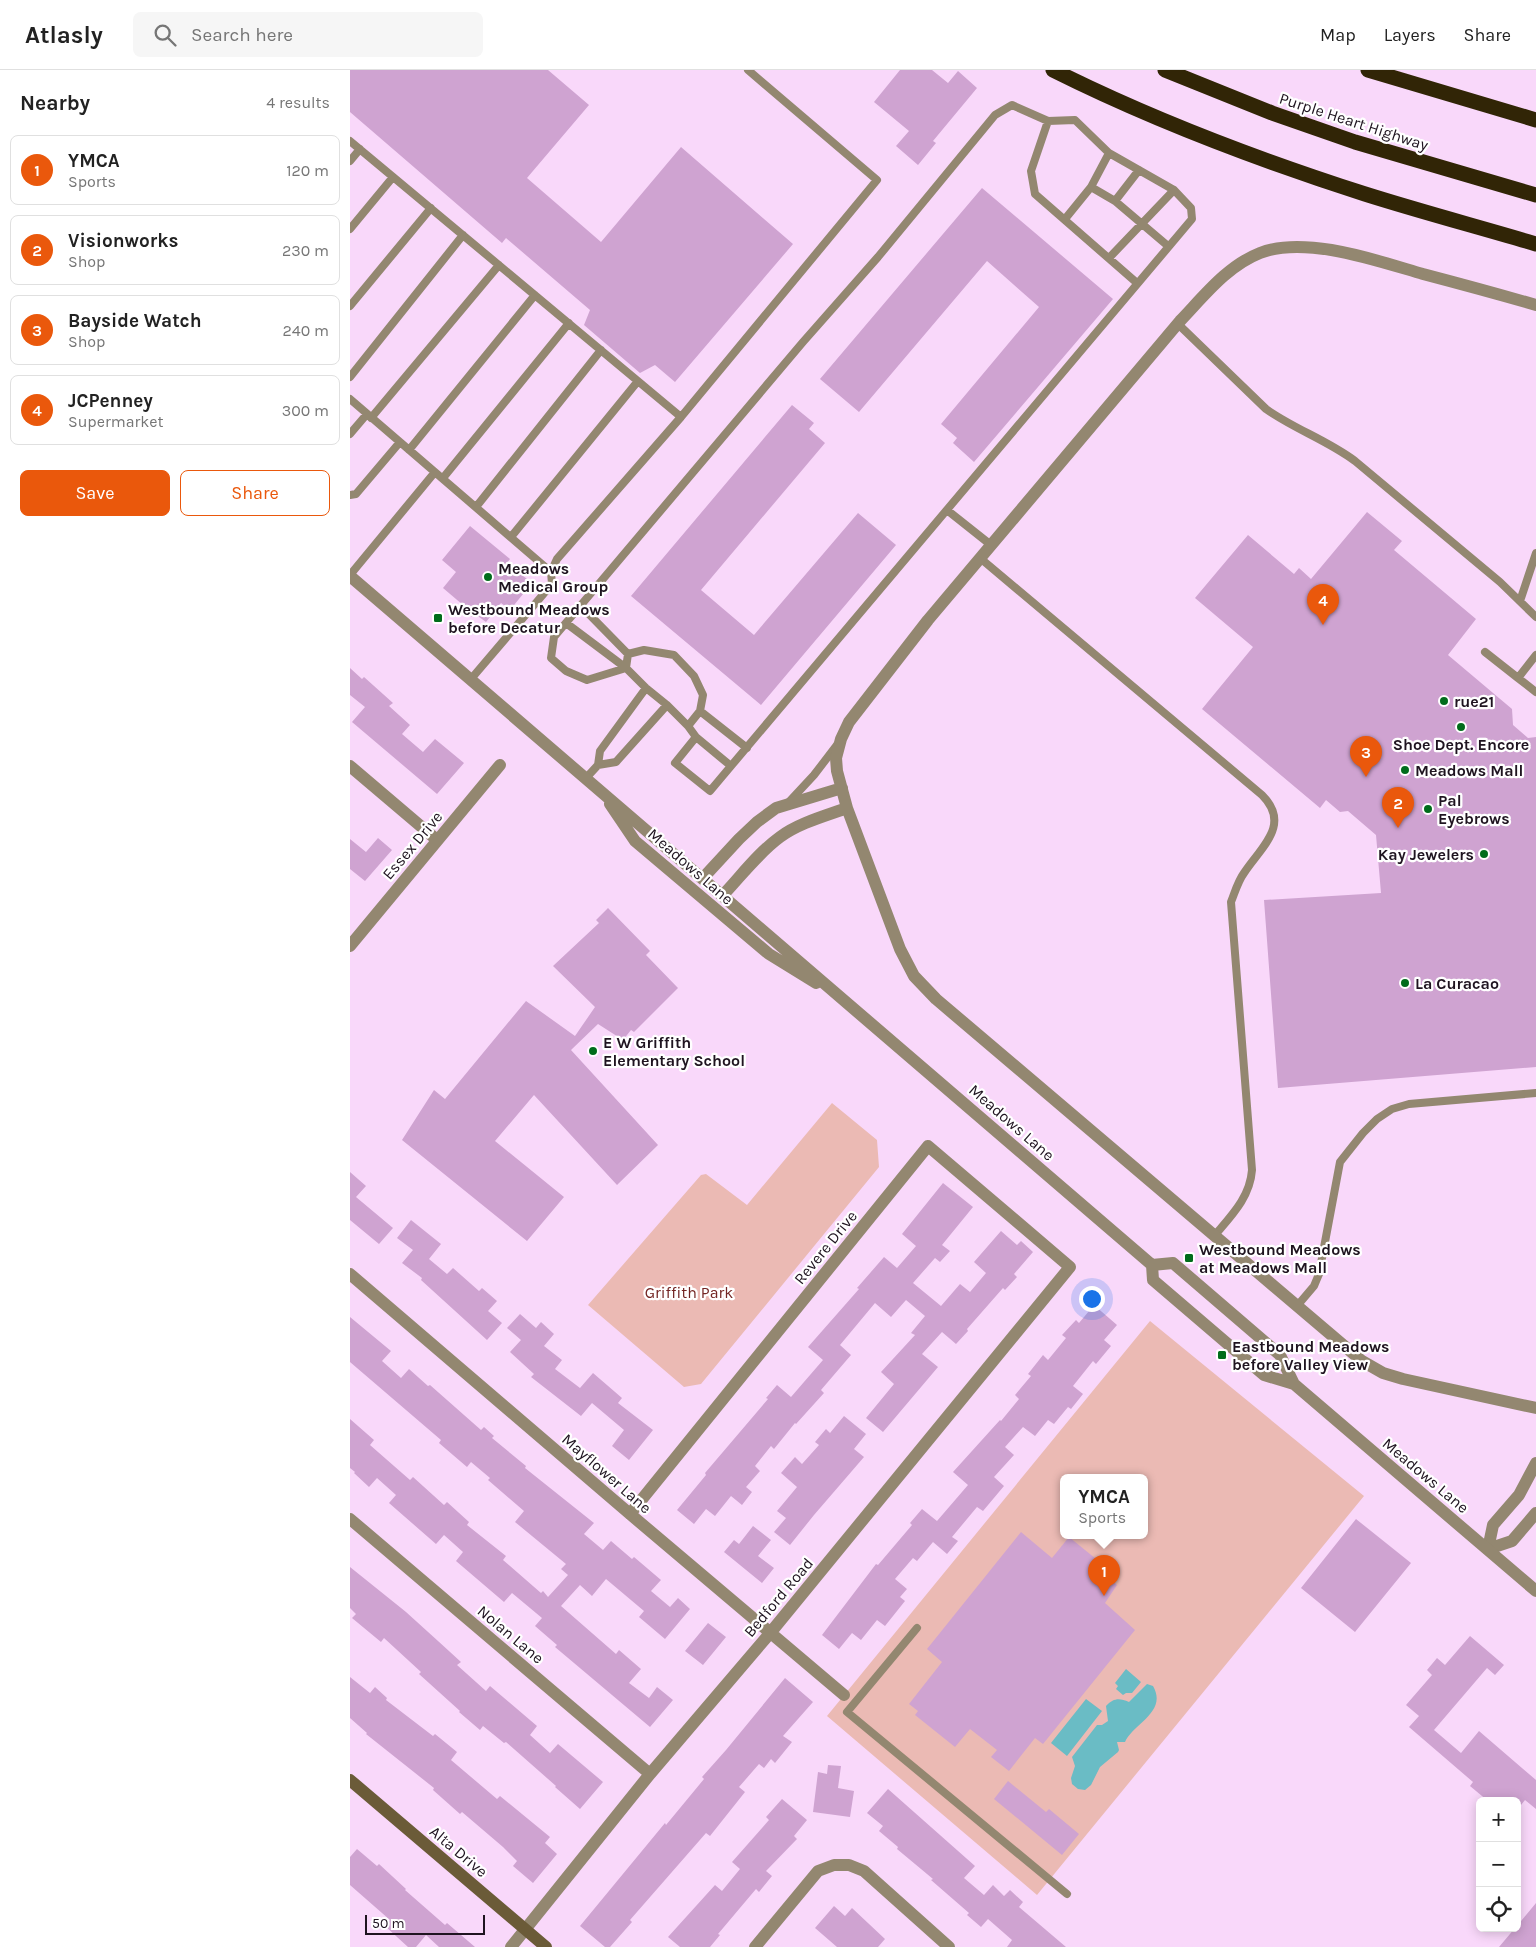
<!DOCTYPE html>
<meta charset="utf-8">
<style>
body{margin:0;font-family:Karla,sans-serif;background:#f6f6f6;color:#222}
.controls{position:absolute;right:15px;bottom:15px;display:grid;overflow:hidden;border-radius:8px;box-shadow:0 2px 12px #0003}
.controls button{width:45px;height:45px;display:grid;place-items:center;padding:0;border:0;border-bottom:1px solid #e0e0e0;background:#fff;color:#222;font:25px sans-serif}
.scale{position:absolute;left:15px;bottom:12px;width:120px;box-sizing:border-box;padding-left:5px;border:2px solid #1f1420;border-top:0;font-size:14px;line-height:18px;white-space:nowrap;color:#1f1420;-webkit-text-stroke:4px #fff;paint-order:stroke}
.you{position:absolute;left:741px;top:1228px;width:18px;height:18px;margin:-12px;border:4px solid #fff;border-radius:50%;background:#1a73e8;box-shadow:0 0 0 8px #1a73e833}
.badge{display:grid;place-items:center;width:32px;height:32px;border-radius:50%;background:#ea580c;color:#fff;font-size:16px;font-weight:700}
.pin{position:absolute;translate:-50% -41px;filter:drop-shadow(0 1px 2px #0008)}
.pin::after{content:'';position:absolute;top:26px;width:18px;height:15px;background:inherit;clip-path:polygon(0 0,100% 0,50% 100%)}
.popup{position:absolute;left:710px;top:1404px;width:88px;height:65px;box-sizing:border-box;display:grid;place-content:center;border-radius:8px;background:#fff;filter:drop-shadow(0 1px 4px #0005);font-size:16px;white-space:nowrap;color:#767676}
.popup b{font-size:19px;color:#222}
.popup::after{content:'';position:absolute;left:50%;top:100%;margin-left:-10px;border:10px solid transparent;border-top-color:#fff}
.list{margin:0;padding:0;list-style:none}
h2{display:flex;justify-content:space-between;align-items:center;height:65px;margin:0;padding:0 20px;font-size:21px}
h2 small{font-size:16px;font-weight:400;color:#767676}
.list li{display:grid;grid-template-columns:32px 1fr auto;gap:15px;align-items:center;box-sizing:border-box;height:70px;margin:0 10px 10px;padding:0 10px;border:1px solid #e0e0e0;border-radius:8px}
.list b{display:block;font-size:19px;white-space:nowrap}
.list p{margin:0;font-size:16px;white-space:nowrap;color:#767676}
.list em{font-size:16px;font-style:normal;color:#767676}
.actions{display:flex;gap:10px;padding:15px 20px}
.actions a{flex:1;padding:11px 0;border:1px solid #ea580c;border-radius:8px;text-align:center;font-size:18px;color:#ea580c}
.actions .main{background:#ea580c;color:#fff}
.icon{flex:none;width:28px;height:28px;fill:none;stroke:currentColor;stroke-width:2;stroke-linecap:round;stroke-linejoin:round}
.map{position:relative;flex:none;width:1186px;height:1877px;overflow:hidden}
header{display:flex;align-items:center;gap:30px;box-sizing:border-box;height:70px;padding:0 25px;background:#fff;border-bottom:1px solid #e0e0e0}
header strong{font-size:24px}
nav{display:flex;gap:28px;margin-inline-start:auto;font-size:18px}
.search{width:350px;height:45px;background:#f6f6f6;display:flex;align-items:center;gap:12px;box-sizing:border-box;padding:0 18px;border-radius:8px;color:#767676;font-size:19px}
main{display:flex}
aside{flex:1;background:#fff}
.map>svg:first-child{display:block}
.green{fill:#ebbab4;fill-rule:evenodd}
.water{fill:#6abcc5}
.building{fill:#cfa3d1}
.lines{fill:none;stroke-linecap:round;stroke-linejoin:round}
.service{stroke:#938770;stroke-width:8}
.minor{stroke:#938770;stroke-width:12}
.tertiary{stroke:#938770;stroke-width:12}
.secondary{stroke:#6b5b38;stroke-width:12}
.motorway{stroke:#312506;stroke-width:15}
.poi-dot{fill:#006c1b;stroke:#fff;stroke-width:2}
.labels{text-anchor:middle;stroke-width:4.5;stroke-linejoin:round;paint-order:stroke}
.street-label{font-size:16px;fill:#1f1420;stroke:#fff}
.poi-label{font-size:16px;font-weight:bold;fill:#1f1420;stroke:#fff;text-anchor:start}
.park-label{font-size:16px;fill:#732523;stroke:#fff}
</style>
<header>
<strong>Atlasly</strong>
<div class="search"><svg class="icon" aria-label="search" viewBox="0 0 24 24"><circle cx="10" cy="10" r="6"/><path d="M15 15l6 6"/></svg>Search here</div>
<nav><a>Map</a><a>Layers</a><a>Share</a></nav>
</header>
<main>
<aside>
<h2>Nearby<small>4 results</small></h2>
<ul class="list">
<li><span class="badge">1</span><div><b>YMCA</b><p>Sports</p></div><em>120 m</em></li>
<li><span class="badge">2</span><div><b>Visionworks</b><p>Shop</p></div><em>230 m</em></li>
<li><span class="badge">3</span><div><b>Bayside Watch</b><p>Shop</p></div><em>240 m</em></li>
<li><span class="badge">4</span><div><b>JCPenney</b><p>Supermarket</p></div><em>300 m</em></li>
</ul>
<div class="actions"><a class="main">Save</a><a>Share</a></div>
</aside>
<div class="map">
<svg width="1186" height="1877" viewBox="0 0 1186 1877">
<rect width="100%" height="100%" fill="#f9d8fa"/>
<!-- green -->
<path class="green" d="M482 1033 527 1070 529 1097 351 1314 334 1317 238 1235 351 1105 356 1104 397 1135Z
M800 1251 1014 1426 687 1825 477 1646ZM714 1407H794V1465H714Z"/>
<!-- water -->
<path class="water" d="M776 1599 791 1612 782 1623H776L773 1625 766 1619 768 1616 765 1613Z
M797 1614 803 1616C818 1642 783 1654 775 1672H767L769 1680 768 1682 750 1697 741 1715 735 1720 728 1719 722 1714 721 1708 725 1696 722 1687 747 1655H752L758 1651 756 1636C764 1628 769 1628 779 1632Z
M736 1629 752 1641 717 1686 701 1673Z"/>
<!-- building -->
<path class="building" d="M0 0H198L239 35 177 108 251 172 331 77 443 174 325 312 305 295 290 303 234 255 240 240 156 168 152 173 0 42Z
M550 0H582L598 13 608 1 627 18 583 71 586 73 568 95 546 76 559 61 524 32Z
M632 118 763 229 624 392 603 373 607 368 591 354 689 237 637 191 509 342 470 309Z
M442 335 464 353 459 359 475 373 351 520 404 565 508 443 546 475 411 635 281 526Z
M1017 442 1052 471 1044 480 1126 549 1098 585 1162 639 1163 655 1178 668 1186 667V997L928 1018 914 830 1031 823 1026 765 998 741 990 742 976 730 970 738 852 639 903 577 845 528 898 465 944 504 949 498 961 509Z
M120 456 160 489 157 493 182 513 160 540 151 533 136 552 125 544 122 547 110 538 113 535 93 518 106 502 92 490Z
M0 598 12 609 14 607 43 633 39 636 60 655 52 664 73 682 85 669 114 693 87 724 2 652 15 637 0 625Z
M28 768 42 780 15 811 0 799V769L16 782Z
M258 838 300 881 296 885 328 918 284 962 281 960 273 970 248 954 221 980 308 1075 267 1115 184 1025 145 1071 214 1127 177 1171 52 1070 84 1020 95 1029 176 931 225 966 245 937 203 896 249 853 246 850Z
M0 1102 16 1116 6 1127 43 1158 29 1174 0 1150Z
M593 1113 623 1137 592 1175 600 1181 590 1192 585 1188 563 1213 591 1236 610 1214 620 1222 636 1203 624 1192 651 1161 667 1175 671 1171 683 1182 664 1204 667 1207 655 1220 653 1218 617 1259 618 1261 606 1274 592 1262 572 1284 588 1297 533 1362 516 1348 544 1314 531 1302 565 1265 561 1263 575 1246 556 1230 541 1247 525 1233 490 1275 501 1285 471 1320 474 1323 446 1354 445 1353 424 1379 421 1376 405 1396 410 1401 396 1417 402 1422 392 1435 381 1426 365 1446 356 1439 344 1454 327 1440 356 1405 355 1403 418 1329 416 1328 427 1315 441 1327 473 1290 458 1277 509 1219 507 1218 534 1187 547 1198 566 1176 552 1164Z
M61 1150 91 1174 79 1189 97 1204 103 1198 129 1221 132 1218 147 1231 138 1241 152 1253 137 1270 71 1210 72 1208 52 1193 63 1180 47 1168Z
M744 1235 767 1255 754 1270 761 1276 746 1294 743 1291 723 1316 733 1324 721 1339 718 1337 704 1354 698 1350 685 1366 673 1357 655 1377 664 1385 644 1407 654 1416 633 1441 627 1437 602 1467 608 1471 597 1484 583 1472 567 1491 563 1488 545 1509 557 1519 550 1527 555 1531 535 1556 527 1550 511 1570 502 1563 489 1579 472 1565 526 1494 528 1495 562 1455 560 1453 572 1439 587 1451 618 1415 603 1402 650 1350 651 1351 669 1329 665 1325 681 1306 678 1304 693 1285 698 1290 716 1268 712 1265 726 1250 729 1253Z
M170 1244 186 1258 191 1252 204 1264 194 1276 212 1290 205 1299 230 1318 243 1303 272 1328 268 1333 303 1360 279 1390 262 1376 274 1360 242 1333 231 1346 181 1307 184 1304 160 1282 171 1270 157 1258Z
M0 1247 41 1281 32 1291 51 1308 59 1299 78 1316 80 1315 131 1360 134 1357 144 1366 142 1368 176 1396 175 1398 244 1453 234 1464 253 1480 261 1471 282 1489 284 1487 311 1510 301 1521 320 1537 328 1528 340 1539 315 1569 289 1547 294 1541 256 1509 242 1526 230 1515 211 1536 266 1584 269 1580 291 1599 279 1613 299 1628 307 1617 323 1630 300 1657 205 1577 207 1575 185 1556 192 1548 162 1523 154 1532 106 1491 113 1482 94 1465 86 1474 39 1433 46 1425 27 1408 19 1417 4 1403 5 1402 0 1398V1349L24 1370 20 1375 60 1410 63 1407 94 1435 97 1432 119 1452 117 1455 156 1486 153 1490 191 1523 193 1521 198 1527 218 1505 211 1499 216 1494 165 1452 174 1441 138 1410 140 1408 121 1392 117 1397 89 1373 91 1370 0 1292Z
M494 1346 516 1364 504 1379 514 1387 464 1445 440 1475 424 1462 436 1448 427 1441 447 1417 431 1403 445 1387 452 1394 469 1375 465 1372 476 1359 480 1363Z
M1006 1449 1061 1493 1005 1562 951 1518Z
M403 1456 421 1470 408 1486 424 1498 412 1513 374 1482 384 1470 389 1474Z
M671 1462 702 1488 719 1467 751 1493 746 1498 767 1515 755 1533 785 1560 693 1674 685 1668 659 1701 641 1687 647 1680 620 1659 605 1677 565 1645 568 1641 559 1634 592 1592 577 1579Z
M0 1497 56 1542 88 1571 111 1592 107 1595 136 1621 140 1616 187 1656 180 1665 200 1683 208 1674 253 1712 230 1739 205 1717 206 1716 156 1672 154 1673 133 1656 130 1660 109 1642 110 1641 69 1604 71 1602 34 1568 31 1572 2 1548 6 1544 0 1538Z
M358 1553 376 1567 353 1595 335 1581Z
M1120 1566 1154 1595 1145 1605 1137 1598 1084 1660 1111 1683 1129 1661 1186 1710V1739L1175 1730 1171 1735 1167 1731H1138L1120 1716 1123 1712 1059 1657 1069 1646 1056 1635 1082 1605 1077 1600 1087 1588 1095 1595Z
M0 1607 20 1623 25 1617 37 1628 36 1630 83 1666 85 1664 107 1682 101 1690 147 1729 150 1726 200 1767 195 1773 207 1784 183 1813 163 1796 167 1791 153 1777 112 1742 110 1744 83 1720 84 1718 16 1664 17 1663 0 1648Z
M435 1608 463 1632 433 1666 442 1672 425 1693 421 1689 414 1698 409 1694 389 1717 395 1722 360 1766 356 1763 280 1850 282 1852 260 1877H255L230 1856 315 1753 316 1755 354 1709 352 1707 376 1680Z
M478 1695 491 1696 488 1718 504 1721 500 1747 463 1742 468 1702 477 1704Z
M658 1711 696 1742 699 1739 729 1764 712 1785 644 1729Z
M538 1719 625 1796 614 1808 634 1825 643 1815 654 1826 660 1820 673 1832 669 1837 716 1877H657L662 1870 638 1849 631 1857 617 1845 619 1843 581 1810 583 1809 547 1779 548 1777 529 1761 533 1756 517 1743Z
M432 1729 457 1750 444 1766 447 1769 416 1801 422 1806 409 1822 406 1819 368 1864 370 1865 360 1877H330L318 1867 365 1815 372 1821 390 1799 382 1792 419 1750 416 1747Z
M7 1779 27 1796 29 1794 56 1819 55 1820 95 1855 97 1853 125 1877H89L76 1865 66 1877H58L35 1856 40 1850 0 1815V1787Z
M1186 1833V1877H1149L1165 1858H1167V1856Z
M484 1836 495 1846 502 1838 535 1869 528 1877H487L465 1858Z"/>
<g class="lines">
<!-- service -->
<path class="service" d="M698 51 681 101 685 124 787 213
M0 71 331 347 207 489 201 502 202 514 121 609
M0 91 10 79
M741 117 765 131 818 176
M765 131 789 100
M715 149 741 117 759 83
M0 159 43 107
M759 188 824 120
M0 236 81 138
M828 254 916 339C944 359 977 370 1005 391L1150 512 1186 547
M0 307 113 165
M0 329 201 502
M331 347 527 110 398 0
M21 348 149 195
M0 364 17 344
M59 380 185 225
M93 408 219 253
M0 425 6 424 50 372
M126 437 251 280
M597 440 641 475
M161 467 288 311
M630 488 912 725C942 755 910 778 894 803 888 811 885 822 881 832L902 1100C900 1127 882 1145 865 1165
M0 505 85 402
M1170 531 1186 483
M231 536 278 584 294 580 324 585 344 606 353 625 350 641 338 656
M216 553 276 598 278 584
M1135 582 1168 608
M1186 585 1168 608 1186 622
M350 641 397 678
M346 667 325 693 360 721 381 696 346 667 338 656 317 635 296 618 276 598 237 610 216 601 201 588 204 567 453 272 528 187 645 45 662 35 698 51 725 50 759 83 824 120 841 138 842 149 381 696
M248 695 266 692 317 635
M236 708 248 695 250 681 296 618
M438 733 464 705 487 675
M947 1236 964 1216 969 1204 990 1092 1013 1063 1027 1049 1042 1039 1059 1034 1186 1023
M567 1558 497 1642 717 1824"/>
<!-- minor -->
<path class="minor" d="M1186 235C1148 224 1111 214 1073 204 1028 191 955 165 910 183 877 196 854 226 830 251L578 550 499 652 491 669 486 688 487 701 497 738 550 879 564 906 586 929 1012 1291 1033 1303 1053 1309 1186 1338
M0 696 87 770
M353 808 389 769 407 752 426 738 492 718
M373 825C391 806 408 783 430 767 449 753 475 746 497 738
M0 876 150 695
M0 1204 280 1444 494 1625
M0 1449 300 1704
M1138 1479 1143 1455 1169 1425 1186 1393
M1138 1479 1162 1471 1186 1443
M161 1877 300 1704 421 1562 720 1197 578 1076 280 1444
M405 1877 468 1801 484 1795H499L514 1801 599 1877"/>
<!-- tertiary -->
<path class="tertiary" d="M0 506 802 1195 803 1210 914 1305 944 1314 1186 1521
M260 734 285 771 419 884 466 913
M802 1195 823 1193 930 1285 944 1314"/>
<!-- secondary -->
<path class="secondary" d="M0 1710 196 1877"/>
<!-- motorway -->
<path class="motorway" d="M703 0C803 50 909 90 1015 124 1072 142 1129 157 1186 174
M815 0 922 43 1005 72 1186 125
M1018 0 1186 50"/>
</g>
<!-- markers -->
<g class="poi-dot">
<circle cx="138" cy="507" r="5"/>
<rect x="83" y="543" width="10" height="10" rx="2.5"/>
<circle cx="1094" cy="631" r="5"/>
<circle cx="1111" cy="657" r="5"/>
<circle cx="1055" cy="700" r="5"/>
<circle cx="1078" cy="739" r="5"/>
<circle cx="1134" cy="784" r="5"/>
<circle cx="1055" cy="913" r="5"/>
<circle cx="243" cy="981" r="5"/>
<rect x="834" y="1183" width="10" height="10" rx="2.5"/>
<rect x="867" y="1280" width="10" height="10" rx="2.5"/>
</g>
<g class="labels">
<!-- street labels -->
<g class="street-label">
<text transform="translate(1004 51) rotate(18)" y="6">Purple Heart Highway</text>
<text transform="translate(62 775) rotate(-50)" y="6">Essex Drive</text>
<text transform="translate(341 796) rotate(41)" y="6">Meadows Lane</text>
<text transform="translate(662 1052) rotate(41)" y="6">Meadows Lane</text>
<text transform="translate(475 1177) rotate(-51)" y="6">Revere Drive</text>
<text transform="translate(257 1403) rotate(41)" y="6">Mayflower Lane</text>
<text transform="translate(1076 1405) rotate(40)" y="6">Meadows Lane</text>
<text transform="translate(428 1527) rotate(-50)" y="6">Bedford Road</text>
<text transform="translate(161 1564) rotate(40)" y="6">Nolan Lane</text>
<text transform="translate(109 1781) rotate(40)" y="6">Alta Drive</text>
</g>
<!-- poi labels -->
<g class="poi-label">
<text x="148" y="504">Meadows<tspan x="148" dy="18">Medical Group</tspan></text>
<text x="98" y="545">Westbound Meadows<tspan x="98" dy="18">before Decatur</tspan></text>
<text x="1104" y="637">rue21</text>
<text x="1111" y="680" text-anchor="middle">Shoe Dept. Encore</text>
<text x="1065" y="706">Meadows Mall</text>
<text x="1088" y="736">Pal<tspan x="1088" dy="18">Eyebrows</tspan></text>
<text x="1124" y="790" text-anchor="end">Kay Jewelers</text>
<text x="1065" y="919">La Curacao</text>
<text x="253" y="978">E W Griffith<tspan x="253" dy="18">Elementary School</tspan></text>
<text x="849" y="1185">Westbound Meadows<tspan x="849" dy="18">at Meadows Mall</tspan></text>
<text x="882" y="1282">Eastbound Meadows<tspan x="882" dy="18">before Valley View</tspan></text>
</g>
<!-- park labels -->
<g class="park-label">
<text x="339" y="1228">Griffith Park</text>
</g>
</g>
</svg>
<div class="controls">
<button>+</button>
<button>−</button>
<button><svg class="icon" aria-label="locate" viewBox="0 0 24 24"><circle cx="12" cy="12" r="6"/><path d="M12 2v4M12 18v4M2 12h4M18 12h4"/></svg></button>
</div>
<div class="scale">50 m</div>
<div class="you"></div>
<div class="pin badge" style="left:754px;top:1526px">1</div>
<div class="popup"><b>YMCA</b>Sports</div>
<div class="pin badge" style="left:1048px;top:758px">2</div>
<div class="pin badge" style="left:1016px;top:707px">3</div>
<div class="pin badge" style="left:973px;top:555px">4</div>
</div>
</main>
